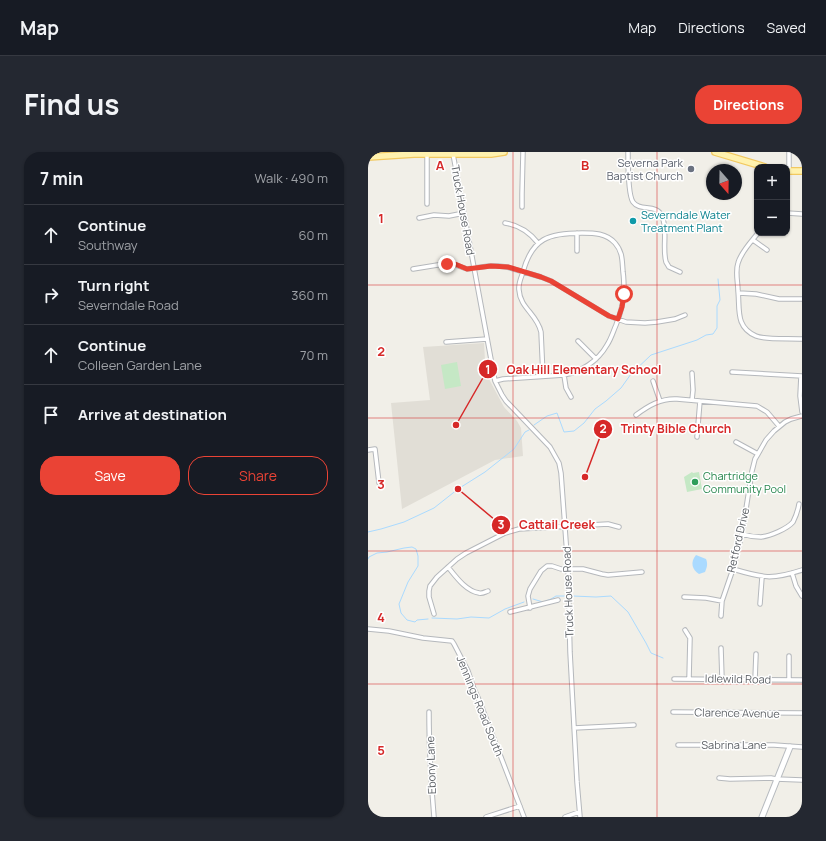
<!DOCTYPE html>
<meta charset="utf-8">
<style>
body{margin:0;font-family:Manrope,sans-serif;background:#242831;color:#f1f3f6}
.controls{position:absolute;right:12px;top:12px;display:grid;overflow:hidden;border-radius:8px;box-shadow:0 1px 3px #0004}
.controls button{width:36px;height:36px;display:grid;place-items:center;padding:0;border:0;border-bottom:1px solid #363941;background:#171b24;color:#f1f3f6;font:20px sans-serif}
.compass{position:absolute;left:338px;top:12px;width:36px;height:36px;border-radius:50%;background:#171b24;box-shadow:0 1px 3px #0004;rotate:160deg}
.stop{position:absolute;width:12px;height:12px;margin:-9px;border:3px solid #ea4335;border-radius:50%;background:#fff}
.stop.end{background:#ea4335;border-color:#fff;box-shadow:0 1px 4px #0008}
.list{margin:0;padding:0;list-style:none}
h2{display:flex;justify-content:space-between;align-items:center;height:52px;margin:0;padding:0 16px;font-size:17px}
h2 small{font-size:13px;font-weight:400;color:#9ea1a6}
.list li{display:grid;grid-template-columns:26px 1fr auto;gap:12px;align-items:center;box-sizing:border-box;height:60px;padding:0 16px;border-top:1px solid #363941}
.list b{display:block;font-size:15px;white-space:nowrap}
.list p{margin:0;font-size:13px;white-space:nowrap;color:#9ea1a6}
.list em{font-size:13px;font-style:normal;color:#9ea1a6}
.actions{display:flex;gap:8px;padding:12px 16px}
.actions a{flex:1;padding:9px 0;border:1px solid #ea4335;border-radius:16px;text-align:center;font-size:14px;color:#ea4335}
.actions .main{background:#ea4335;color:#fff}
.icon{flex:none;width:22px;height:22px;fill:none;stroke:currentColor;stroke-width:2;stroke-linecap:round;stroke-linejoin:round}
.map{position:relative;flex:none;width:434px;height:665px;overflow:hidden;border-radius:16px}
header{display:flex;align-items:center;gap:24px;box-sizing:border-box;height:56px;padding:0 20px;background:#171b24;border-bottom:1px solid #363941}
header strong{font-size:19px}
nav{display:flex;gap:22px;margin-inline-start:auto;font-size:14px}
.intro{display:flex;align-items:center;justify-content:space-between;box-sizing:border-box;height:96px;padding:0 24px}
h1{margin:0;font-size:28px}
.button{padding:10px 18px;border-radius:16px;background:#ea4335;color:#fff;font-size:14px;font-weight:700}
main{display:flex;gap:24px;padding:0 24px}
aside{flex:1;background:#171b24;border-radius:16px;box-shadow:0 1px 3px #0004}
.map>svg:first-child{display:block}
.education{fill:#e1ded6}
.green{fill:#c5e8c5}
.water{fill:#aadaff}
.lines{fill:none;stroke-linecap:round;stroke-linejoin:round}
.stream{stroke:#aadaff;stroke-width:1}
.street-casing{stroke:#b5b8bc;stroke-width:5.5}
.secondary-casing{stroke:#b6babf;stroke-width:7}
.primary-casing{stroke:#f2c960;stroke-width:8}
.street{stroke:#fff;stroke-width:3.5}
.secondary{stroke:#fff;stroke-width:5}
.primary{stroke:#fff2af;stroke-width:5.5}
.route{stroke:#ea4335;stroke-width:5}
.grid{fill:none;stroke:#d62828;stroke-width:1;stroke-opacity:0.55}
.worship-dot{fill:#6b7280;stroke:#fff;stroke-width:1.5}
.culture-dot{fill:#0f9aa8;stroke:#fff;stroke-width:1.5}
.leisure-dot{fill:#2e9e5b;stroke:#fff;stroke-width:1.5}
.labels{text-anchor:middle;stroke-width:3;stroke-linejoin:round;paint-order:stroke}
.worship-label{font-size:11px;fill:#5b616d;stroke:#fff;text-anchor:end}
.street-label{font-size:11px;fill:#5f6368;stroke:#fff}
.culture-label{font-size:11px;fill:#0d838f;stroke:#fff;text-anchor:start}
.leisure-label{font-size:11px;fill:#27864d;stroke:#fff;text-anchor:start}
.grid-label{font-size:13px;text-anchor:middle;font-weight:bold;fill:#d62828;stroke:#fff;stroke-width:3;stroke-linejoin:round;paint-order:stroke}
.leader{fill:none;stroke:#d62828;stroke-width:1.5}
.callout-dot{fill:#d62828;stroke:#fff;stroke-width:1.5}
.mark-label{font-size:12px;text-anchor:middle;font-weight:bold;fill:#fff}
.callout-label{font-size:12px;text-anchor:middle;font-weight:bold;fill:#d62828;stroke:#fff;stroke-width:3;stroke-linejoin:round;paint-order:stroke}
</style>
<header>
<strong>Map</strong>
<nav><a>Map</a><a>Directions</a><a>Saved</a></nav>
</header>
<div class="intro"><h1>Find us</h1><a class="button">Directions</a></div>
<main>
<aside>
<h2>7 min<small>Walk · 490 m</small></h2>
<ul class="list">
<li><svg class="icon" aria-label="ahead" viewBox="0 0 24 24"><path d="M12 20V5M6 11l6-6 6 6"/></svg><div><b>Continue</b><p>Southway</p></div><em>60 m</em></li>
<li><svg class="icon" aria-label="right" viewBox="0 0 24 24"><path d="M7 20v-9h11M14 6l5 5-5 5"/></svg><div><b>Turn right</b><p>Severndale Road</p></div><em>360 m</em></li>
<li><svg class="icon" aria-label="ahead" viewBox="0 0 24 24"><path d="M12 20V5M6 11l6-6 6 6"/></svg><div><b>Continue</b><p>Colleen Garden Lane</p></div><em>70 m</em></li>
<li><svg class="icon" aria-label="arrive" viewBox="0 0 24 24"><path d="M6 21V4h12l-3 4 3 4H6"/></svg><div><b>Arrive at destination</b></div></li>
</ul>
<div class="actions"><a class="main">Save</a><a>Share</a></div>
</aside>
<div class="map">
<svg width="434" height="665" viewBox="0 0 434 665">
<rect width="100%" height="100%" fill="#f1efe8"/>
<!-- education -->
<path class="education" d="M116 191 117 209 122 229 136 255 149 269 153 276 155 304 127 308 34 357 23 251 62 248 55 195Z"/>
<!-- green -->
<path class="green" d="M89 210 93 234 77 237 73 213Z
M324 320 325 321 331 320 334 337 319 340 316 325Z"/>
<!-- water -->
<path class="water" d="M328 403 338 407C340 412 339 415 337 420L331 422C324 418 322 410 328 403Z"/>
<g class="lines">
<!-- stream -->
<path class="stream" d="M166 273 179 264 189 261 196 280 206 279 216 271 227 257 238 249 253 236 263 222 283 203 329 188 338 183 345 182 349 176V154L352 148 350 127
M0 380 13 377 36 370 66 356 90 337 117 320 146 297 157 280 161 278
M0 407 1 405 9 401 19 400 36 396 44 395 48 397 50 404V414L40 430 31 452 33 461 39 468 47 470 49 468 60 467
M205 444 228 445 243 444 260 460 278 491 283 501 295 506
M165 447 175 450 183 447 188 444H197
M64 466 89 467 103 465 121 466 137 457 156 450"/>
<!-- street casing -->
<g class="street-casing">
<path id="street" d="M260 0C260 10 260 43 265 50 272 60 288 51 294 64 300 77 294 96 298 110L301 115 312 120
M421 0V19
M59 2V52
M85 2 127 229 134 243 138 249 182 295 191 311 193 321 200 417 202 500 209 630 212 665
M154 55V42L155 0
M419 61 434 62
M51 66 66 63 81 64 96 61
M137 71C150 73 162 81 170 91
M390 81C383 90 373 100 370 111 367 120 370 130 370 139 372 157 367 175 388 184 397 188 423 186 434 187
M385 88 399 98
M209 99V81
M45 117 82 111 99 117 121 114H130L139 115 173 125 183 129 241 164 258 170 277 171 289 170 307 167 317 163
M371 141 388 142 411 147H434
M210 189 228 207
M78 190 119 187
M364 220 434 224
M324 221 325 238 324 248
M196 223 198 236 203 245
M433 224 432 244 434 260
M127 229 135 227 196 223C213 220 230 209 239 193 243 187 245 180 248 173 252 163 255 153 256 141 256 134 256 127 255 120 254 109 255 100 247 91 238 81 226 81 214 81 181 81 164 86 155 120 153 126 150 132 151 138 152 156 169 162 173 180L175 224
M285 229 292 249
M268 263C280 254 293 246 309 247L389 254 399 260 411 274
M329 285 332 249
M368 290 390 302
M0 298 7 297 11 331
M374 382C380 384 387 385 393 385 402 384 419 377 425 370 428 364 430 358 431 352
M80 415C88 425 98 439 111 441 114 442 117 440 120 439
M365 417C395 426 404 428 434 418
M424 421 428 434 434 444
M316 445 338 446 354 449
M392 452 394 425
M162 456 160 444 162 437 173 419 179 414H184L193 417H215L234 422 240 423 274 420
M142 460 190 448
M66 462 61 445V439L62 434 69 425 89 407 98 401 137 381 151 377 240 372 251 375
M353 464 354 449 365 417 374 382 384 319 387 307 390 302 398 288 406 279 417 270 423 267 434 264
M0 477 21 479 55 486 84 489 86 492 100 519 106 537 111 548 156 665
M317 478 322 486 321 527
M353 496 354 527
M306 527 434 528
M387 528 388 502
M421 528V504
M61 560C61 595 63 630 66 665
M305 560 434 561
M206 576 266 573
M310 593H406L434 595
M351 626 362 627 403 626 408 627 434 628
M118 665 152 654
M197 665 211 660"/>
</g>
<!-- secondary casing -->
<g class="secondary-casing">
<path id="secondary" d="M394 665 422 595"/>
</g>
<!-- primary casing -->
<g class="primary-casing">
<path id="primary" d="M347 0 397 15
M0 5 46 2H123L136 0
M419 19H434"/>
</g>
<!-- street -->
<use href="#street" class="street"/>
<!-- secondary -->
<use href="#secondary" class="secondary"/>
<!-- primary -->
<use href="#primary" class="primary"/>
</g>
<g class="lines">
<!-- route -->
<path class="route" d="M79 112H87L99 117 123 114 140 115 173 125 183 129 241 164 250 167 254 155 256 142"/>
</g>
<!-- grid -->
<path class="grid" d="M145 0V665M289 0V665M0 133H434M0 266H434M0 399H434M0 532H434"/>
<!-- markers -->
<circle class="worship-dot" cx="323" cy="17" r="4"/>
<circle class="culture-dot" cx="265" cy="69" r="4"/>
<circle class="leisure-dot" cx="327" cy="330" r="4"/>
<g class="labels">
<!-- worship labels -->
<g class="worship-label">
<text x="315" y="15">Severna Park<tspan x="315" dy="13">Baptist Church</tspan></text>
</g>
<!-- street labels -->
<g class="street-label">
<text transform="translate(95 58) rotate(80)" y="4">Truck House Road</text>
<text transform="translate(370 388) rotate(-77)" y="4">Retford Drive</text>
<text transform="translate(200 440) rotate(-92)" y="4">Truck House Road</text>
<text transform="translate(370 527) rotate(1)" y="4">Idlewild Road</text>
<text transform="translate(112 554) rotate(68)" y="4">Jennings Road South</text>
<text transform="translate(369 561) rotate(1)" y="4">Clarence Avenue</text>
<text x="366" y="597">Sabrina Lane</text>
<text transform="translate(63 613) rotate(-92)" y="4">Ebony Lane</text>
</g>
<!-- culture labels -->
<g class="culture-label">
<text x="273" y="67">Severndale Water<tspan x="273" dy="13">Treatment Plant</tspan></text>
</g>
<!-- leisure labels -->
<g class="leisure-label">
<text x="335" y="328">Chartridge<tspan x="335" dy="13">Community Pool</tspan></text>
</g>
</g>
<g class="grid-label">
<text x="72" y="18">A</text>
<text x="217" y="18">B</text>
<text x="13" y="71">1</text>
<text x="13" y="204">2</text>
<text x="13" y="337">3</text>
<text x="13" y="470">4</text>
<text x="13" y="603">5</text>
</g>
<!-- callouts -->
<path class="leader" d="M88 273L120 217M217 325L235 277M90 337L133 373"/>
<g class="callout-dot">
<circle cx="88" cy="273" r="4"/>
<circle cx="217" cy="325" r="4"/>
<circle cx="90" cy="337" r="4"/>
<circle cx="120" cy="217" r="10"/>
<circle cx="235" cy="277" r="10"/>
<circle cx="133" cy="373" r="10"/>
</g>
<g class="mark-label">
<text x="120" y="222">1</text>
<text x="235" y="281">2</text>
<text x="133" y="377">3</text>
</g>
<g class="callout-label">
<text x="216" y="222">Oak Hill Elementary School</text>
<text x="308" y="281">Trinty Bible Church</text>
<text x="189" y="377">Cattail Creek</text>
</g>
</svg>
<div class="controls">
<button>+</button>
<button>−</button>
</div>
<svg class="compass" viewBox="-18 -18 36 36"><path d="M0-13l5 13h-10z" fill="#e53935"/><path d="M0 13l5-13h-10z" fill="#9ea1a6"/></svg>
<div class="stop" style="left:256px;top:142px"></div>
<div class="stop end" style="left:79px;top:112px"></div>
</div>
</main>
